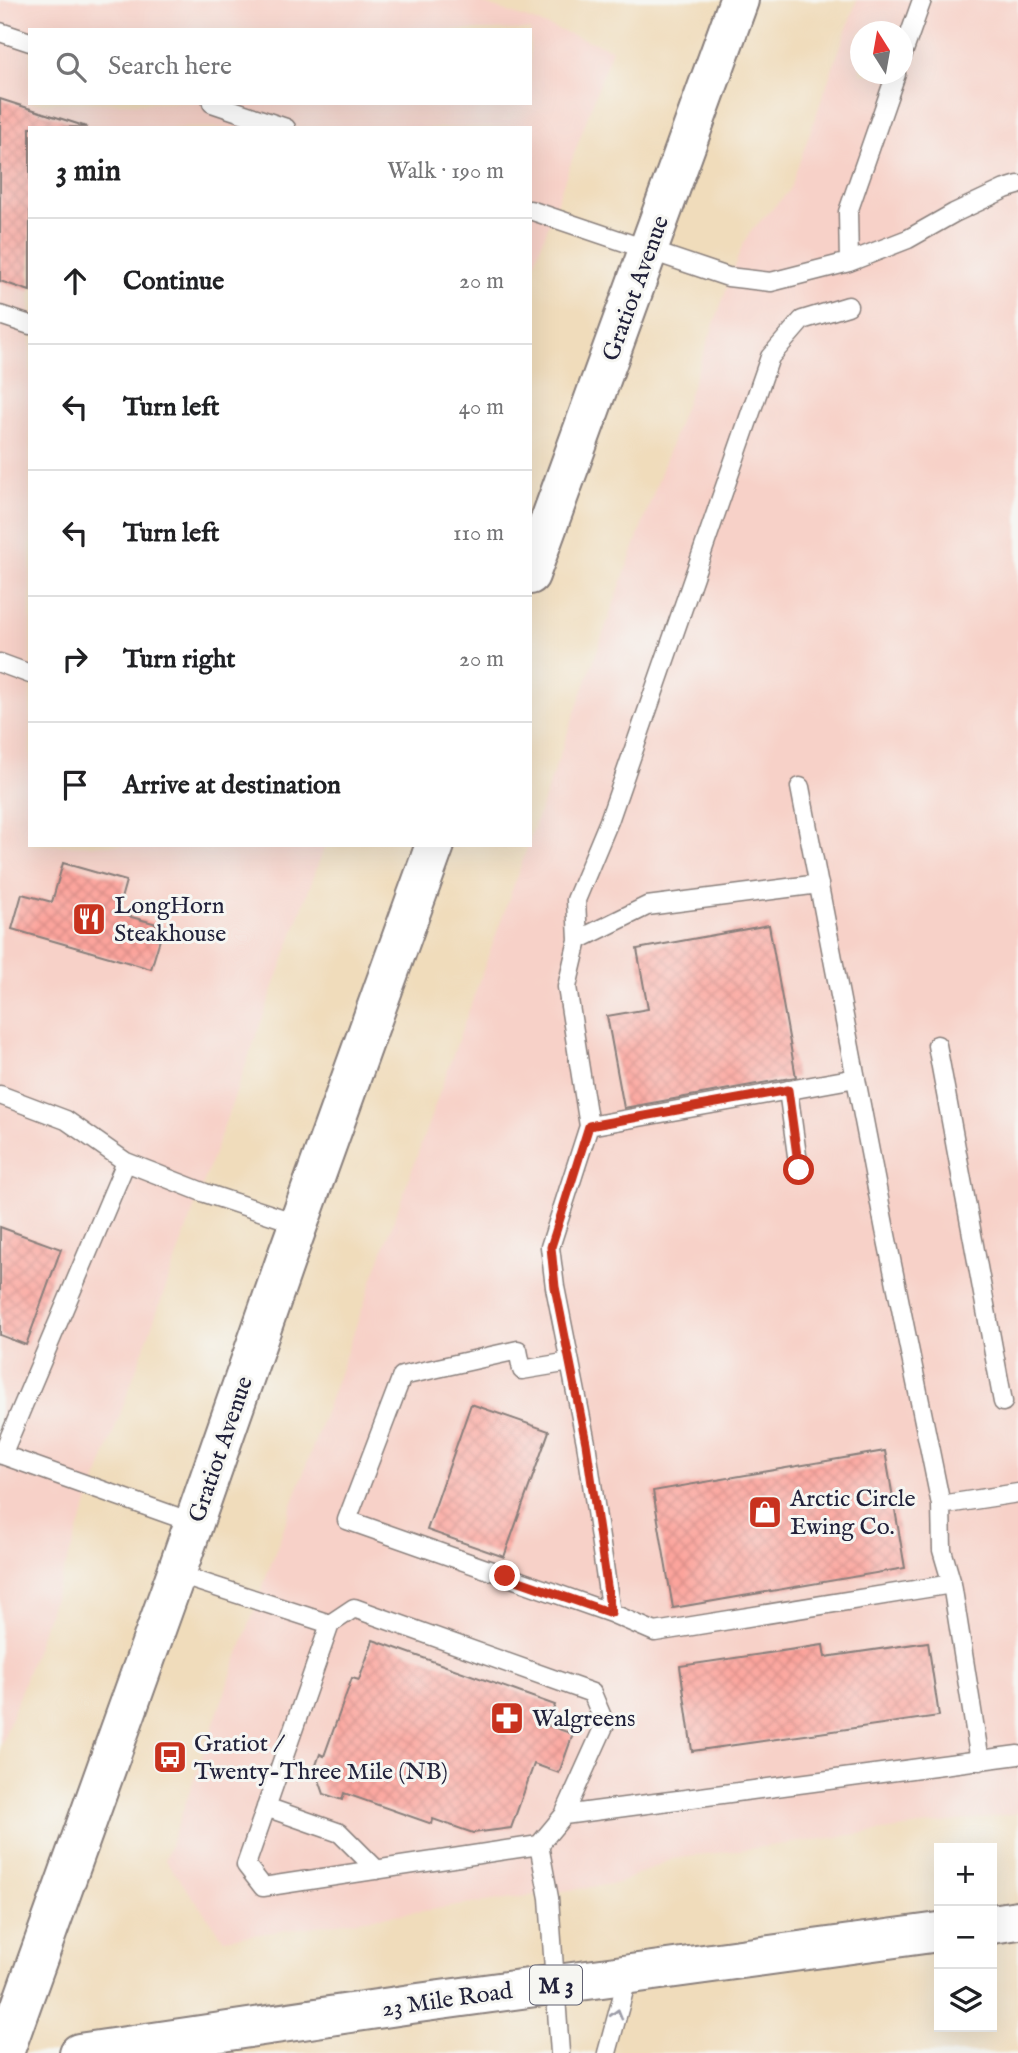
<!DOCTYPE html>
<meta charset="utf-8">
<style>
body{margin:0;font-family:"IM FELL English",serif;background:#f2f2f2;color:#202124}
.controls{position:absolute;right:21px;bottom:21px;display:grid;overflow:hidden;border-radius:0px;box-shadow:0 7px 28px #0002}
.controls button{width:63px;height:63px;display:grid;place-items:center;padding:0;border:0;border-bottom:2px solid #e0e0e0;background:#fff;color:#202124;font:35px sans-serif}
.compass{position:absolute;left:850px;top:21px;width:63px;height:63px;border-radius:50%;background:#fff;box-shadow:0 7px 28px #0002;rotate:349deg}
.stop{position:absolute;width:21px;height:21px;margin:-16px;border:5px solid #c8321e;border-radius:50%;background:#fff}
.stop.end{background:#c8321e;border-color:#fff;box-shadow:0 2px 7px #0008}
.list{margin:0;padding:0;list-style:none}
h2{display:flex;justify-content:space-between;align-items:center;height:91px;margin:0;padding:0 28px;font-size:30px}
h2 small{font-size:23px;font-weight:400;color:#757577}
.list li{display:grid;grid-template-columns:46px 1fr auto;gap:21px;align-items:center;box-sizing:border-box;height:126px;padding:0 28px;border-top:2px solid #e0e0e0}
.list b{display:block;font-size:26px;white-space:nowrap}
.list em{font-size:23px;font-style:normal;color:#757577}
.icon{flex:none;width:38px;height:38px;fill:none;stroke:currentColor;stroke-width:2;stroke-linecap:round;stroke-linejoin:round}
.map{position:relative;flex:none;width:1018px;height:2053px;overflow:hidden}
.search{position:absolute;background:#fff;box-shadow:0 7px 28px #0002;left:28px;top:28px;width:504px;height:77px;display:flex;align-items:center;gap:18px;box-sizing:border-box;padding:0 24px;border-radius:0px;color:#757577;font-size:26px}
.panel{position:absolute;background:#fff;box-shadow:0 7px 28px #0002;left:28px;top:126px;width:504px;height:721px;border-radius:0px}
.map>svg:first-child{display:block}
.built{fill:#f7d1c8;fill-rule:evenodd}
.building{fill:url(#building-cross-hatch)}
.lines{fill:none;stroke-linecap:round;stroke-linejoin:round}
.lane-casing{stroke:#897f7b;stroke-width:21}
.secondary-casing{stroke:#897f7b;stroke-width:42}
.primary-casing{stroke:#897f7b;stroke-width:42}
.lane{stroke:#fff;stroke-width:18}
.secondary{stroke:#fff;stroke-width:38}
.primary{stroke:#fff;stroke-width:38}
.oneway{stroke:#9c9ca7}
.route{stroke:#c8321e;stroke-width:9}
.labels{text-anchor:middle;stroke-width:6;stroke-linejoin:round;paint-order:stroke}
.shield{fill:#f6f6f2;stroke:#626272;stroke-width:2}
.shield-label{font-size:23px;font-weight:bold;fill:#22223b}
.street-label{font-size:24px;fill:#22223b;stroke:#f6f6f2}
.poi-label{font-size:24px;fill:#22223b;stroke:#f6f6f2;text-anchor:start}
</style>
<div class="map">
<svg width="1018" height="2053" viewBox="0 0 1018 2053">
<defs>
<pattern id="building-cross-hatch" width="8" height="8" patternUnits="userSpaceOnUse" patternTransform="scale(1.75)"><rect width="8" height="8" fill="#fca49c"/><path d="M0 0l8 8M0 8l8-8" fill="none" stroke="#d88d87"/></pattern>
</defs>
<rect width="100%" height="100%" fill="#f6f6f2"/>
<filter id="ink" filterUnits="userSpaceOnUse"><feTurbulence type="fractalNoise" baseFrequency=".0143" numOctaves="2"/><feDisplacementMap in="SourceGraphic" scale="14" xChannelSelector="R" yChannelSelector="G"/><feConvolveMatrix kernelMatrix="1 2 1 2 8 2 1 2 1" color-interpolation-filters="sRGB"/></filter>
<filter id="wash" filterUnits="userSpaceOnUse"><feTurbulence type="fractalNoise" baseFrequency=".00686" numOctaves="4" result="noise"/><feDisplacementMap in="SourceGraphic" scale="28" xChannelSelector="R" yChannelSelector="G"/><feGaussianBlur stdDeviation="1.57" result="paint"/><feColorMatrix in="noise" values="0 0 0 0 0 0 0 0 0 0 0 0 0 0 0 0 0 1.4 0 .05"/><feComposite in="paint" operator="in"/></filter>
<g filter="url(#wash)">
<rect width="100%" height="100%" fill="#f0dcbb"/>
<!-- built -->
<path class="built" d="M0 0H474L612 49 530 276V128H30V845H325L3 1740 0 1744ZM30 30H530V103H30Z
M857 0H1018V1813L672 1859 619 1883 224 1939 165 1860 528 845H530V838L743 243 751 231 789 191ZM860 32H902V74H860Z"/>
<g id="blocks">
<!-- building -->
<path class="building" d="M0 99 87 127 30 128V291L0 281Z
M63 863 126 881 117 913 164 926 151 969 12 929 22 894 52 902Z
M769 925 796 1077 624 1108 607 1016 648 1009 637 949Z
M0 1227 61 1249 26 1345 0 1335Z
M471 1404 549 1431 504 1557 427 1530Z
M885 1451 905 1568 673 1608 653 1491Z
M373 1640 555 1705 547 1725 573 1734 559 1773 534 1764 511 1828 473 1833 433 1819 432 1824 344 1793 342 1800 324 1794 315 1768 320 1754 324 1756 352 1678 359 1680Z
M928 1642 939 1716 692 1751 680 1666 823 1645 825 1657Z"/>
</g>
</g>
<g filter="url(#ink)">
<use href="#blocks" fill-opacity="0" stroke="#897f7b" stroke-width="2"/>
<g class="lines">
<!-- lane casing -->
<g class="lane-casing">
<path id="lane" d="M0 32 30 42
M902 56 922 0
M212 103 286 128
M530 210 728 277 771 282 849 262 908 239 954 213 1005 189 1018 185
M849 262 848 212 896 74
M848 306 802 320 770 357 609 821 576 900 578 940 567 987 589 1126 550 1247 555 1287 586 1443 611 1613 655 1632 952 1584
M0 315 30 325
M0 663 30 674
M800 787 885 1230 941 1505 942 1550 952 1584 980 1761
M578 940 647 906 819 884
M937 1045 1003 1402
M788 1090 799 1170
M0 1095 66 1120 126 1162 205 1193 299 1224
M589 1126 856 1078
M570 1362 522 1370 518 1350 402 1376 347 1520 611 1613
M0 1454 194 1523
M2 1455 126 1162
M941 1505 1018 1493
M176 1574 330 1624
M266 1807 340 1833 377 1870
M564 1815 1018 1755
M539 1845 263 1887 246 1865 330 1624 354 1608 592 1693 605 1724 564 1815 539 1845 549 1898 560 2053
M607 2053 628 1976"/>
</g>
<!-- secondary casing -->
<g class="secondary-casing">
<path id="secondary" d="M530 575 739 0
M4 2053 176 1574 288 1253 435 845"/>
</g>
<!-- primary casing -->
<g class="primary-casing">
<path id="primary" d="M992 1924 1018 1920
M79 2053 411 2004 939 1932"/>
</g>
<!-- lane -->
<use href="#lane" class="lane"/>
<!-- secondary -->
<use href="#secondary" class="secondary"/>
<!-- primary -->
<use href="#primary" class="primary"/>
</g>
<!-- one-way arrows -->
<defs><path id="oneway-chevron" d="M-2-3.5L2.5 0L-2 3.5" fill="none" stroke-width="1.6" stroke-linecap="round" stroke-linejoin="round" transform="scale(1.75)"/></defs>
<use class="oneway" href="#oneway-chevron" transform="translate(617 2014) rotate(-74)"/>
</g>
<g class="lines" filter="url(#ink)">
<!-- route -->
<path class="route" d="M505 1576 611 1613 586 1443 555 1287 551 1247 589 1126 788 1090 799 1170"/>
</g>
<!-- icons -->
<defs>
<g id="restaurant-square" transform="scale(1.75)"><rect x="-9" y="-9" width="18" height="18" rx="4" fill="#c8321e" stroke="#f6f6f2"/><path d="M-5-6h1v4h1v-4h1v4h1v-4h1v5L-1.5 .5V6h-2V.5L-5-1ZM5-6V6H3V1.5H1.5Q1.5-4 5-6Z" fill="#fff"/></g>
<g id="shop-square" transform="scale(1.75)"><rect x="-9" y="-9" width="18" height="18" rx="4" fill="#c8321e" stroke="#f6f6f2"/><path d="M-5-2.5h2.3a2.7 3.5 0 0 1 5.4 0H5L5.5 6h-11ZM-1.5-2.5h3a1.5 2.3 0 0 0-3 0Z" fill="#fff"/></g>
<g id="pharmacy-square" transform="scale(1.75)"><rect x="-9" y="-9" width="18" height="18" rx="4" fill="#c8321e" stroke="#f6f6f2"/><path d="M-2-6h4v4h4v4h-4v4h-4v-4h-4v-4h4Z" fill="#fff"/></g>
<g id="bus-square" transform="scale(1.75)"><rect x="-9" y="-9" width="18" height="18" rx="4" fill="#c8321e" stroke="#f6f6f2"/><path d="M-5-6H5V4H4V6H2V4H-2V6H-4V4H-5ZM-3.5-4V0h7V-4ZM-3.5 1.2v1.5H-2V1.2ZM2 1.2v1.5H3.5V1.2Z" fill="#fff"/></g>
</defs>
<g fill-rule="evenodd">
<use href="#restaurant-square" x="89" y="919"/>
<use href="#shop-square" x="765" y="1512"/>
<use href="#pharmacy-square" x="507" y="1718"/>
<use href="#bus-square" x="170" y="1757"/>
</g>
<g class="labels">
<!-- shield labels -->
<rect class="shield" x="530" y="1965.5" width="52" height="39" rx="5"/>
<g class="shield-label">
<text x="556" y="1993">M 3</text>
</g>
<!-- street labels -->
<g class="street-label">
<text transform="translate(635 288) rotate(-70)" y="8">Gratiot Avenue</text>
<text transform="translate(220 1449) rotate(-71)" y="8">Gratiot Avenue</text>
<text transform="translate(447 1999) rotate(-8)" y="8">23 Mile Road</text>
</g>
<!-- poi labels -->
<g class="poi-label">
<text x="114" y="913">LongHorn<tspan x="114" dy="28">Steakhouse</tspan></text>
<text x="790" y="1506">Arctic Circle<tspan x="790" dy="28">Ewing Co.</tspan></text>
<text x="532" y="1726">Walgreens</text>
<text x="194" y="1751">Gratiot /<tspan x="194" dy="28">Twenty-Three Mile (NB)</tspan></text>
</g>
</g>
</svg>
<div class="controls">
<button>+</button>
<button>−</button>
<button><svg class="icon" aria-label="layers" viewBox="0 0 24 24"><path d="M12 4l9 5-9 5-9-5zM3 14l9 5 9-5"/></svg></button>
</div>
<svg class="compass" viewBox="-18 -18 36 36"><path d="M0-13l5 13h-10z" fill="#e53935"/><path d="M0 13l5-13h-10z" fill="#757577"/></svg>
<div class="stop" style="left:799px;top:1170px"></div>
<div class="stop end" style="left:505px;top:1576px"></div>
<div class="search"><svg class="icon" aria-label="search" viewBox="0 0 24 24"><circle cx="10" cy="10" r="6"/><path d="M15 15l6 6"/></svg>Search here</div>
<section class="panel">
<h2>3 min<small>Walk · 190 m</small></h2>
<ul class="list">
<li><svg class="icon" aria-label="ahead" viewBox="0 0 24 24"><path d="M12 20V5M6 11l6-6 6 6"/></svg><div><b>Continue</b></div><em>20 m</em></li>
<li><svg class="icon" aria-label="left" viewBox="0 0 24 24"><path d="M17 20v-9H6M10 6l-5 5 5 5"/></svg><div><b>Turn left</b></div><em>40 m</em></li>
<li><svg class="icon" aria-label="left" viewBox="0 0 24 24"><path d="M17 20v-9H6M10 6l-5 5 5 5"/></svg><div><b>Turn left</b></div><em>110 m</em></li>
<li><svg class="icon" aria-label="right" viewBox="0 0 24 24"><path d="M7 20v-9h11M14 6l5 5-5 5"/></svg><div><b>Turn right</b></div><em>20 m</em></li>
<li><svg class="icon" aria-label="arrive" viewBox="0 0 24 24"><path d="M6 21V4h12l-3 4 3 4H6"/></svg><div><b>Arrive at destination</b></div></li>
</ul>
</section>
</div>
